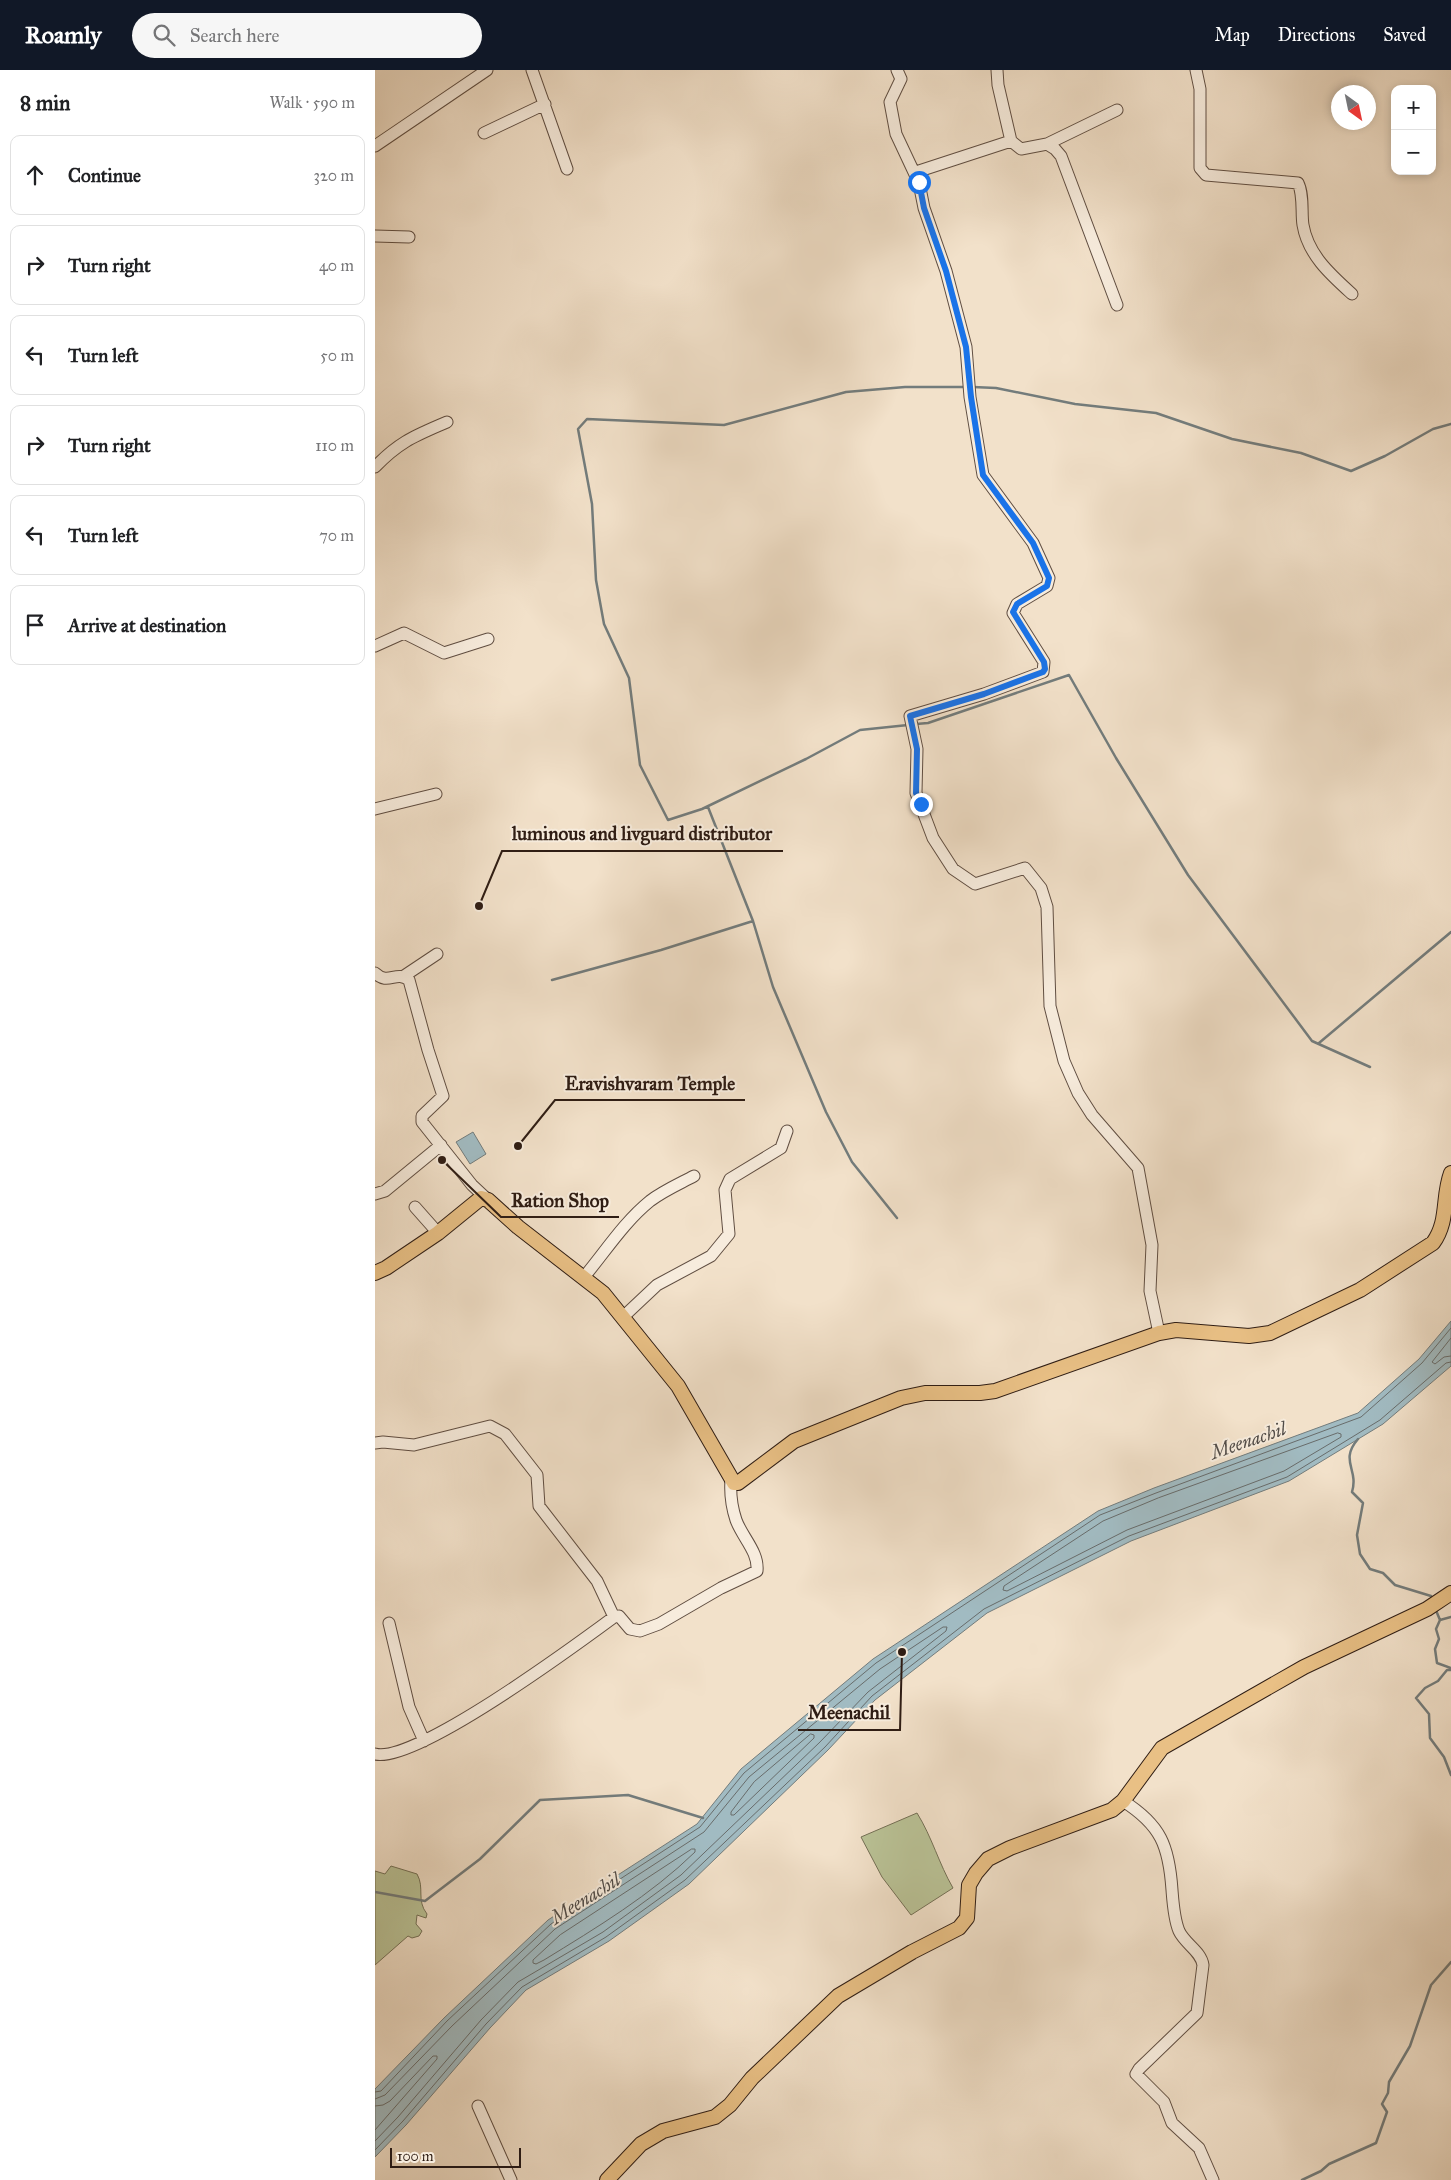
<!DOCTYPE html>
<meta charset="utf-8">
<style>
body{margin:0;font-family:"IM FELL Great Primer",serif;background:#f6f6f6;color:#202124}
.controls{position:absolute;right:15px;top:15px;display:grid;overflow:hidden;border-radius:10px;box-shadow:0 2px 8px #0003}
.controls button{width:45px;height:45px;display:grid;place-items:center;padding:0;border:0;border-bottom:1px solid #e0e0e0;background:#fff;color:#202124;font:25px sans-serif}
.compass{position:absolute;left:956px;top:15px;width:45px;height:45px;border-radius:50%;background:#fff;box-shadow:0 2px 8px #0003;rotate:147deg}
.scale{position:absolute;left:15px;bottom:12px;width:131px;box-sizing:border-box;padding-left:5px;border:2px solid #2f1d14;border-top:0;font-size:14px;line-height:18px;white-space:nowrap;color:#2f1d14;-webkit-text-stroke:4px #f7ecdd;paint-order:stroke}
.stop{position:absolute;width:15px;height:15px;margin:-11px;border:4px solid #1a73e8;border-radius:50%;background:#fff}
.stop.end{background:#1a73e8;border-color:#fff;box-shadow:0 1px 5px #0008}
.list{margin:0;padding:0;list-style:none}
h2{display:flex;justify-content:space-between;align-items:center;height:65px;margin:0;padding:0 20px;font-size:21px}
h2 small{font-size:16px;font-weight:400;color:#757577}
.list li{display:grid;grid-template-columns:32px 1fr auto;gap:15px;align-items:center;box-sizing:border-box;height:80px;margin:0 10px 10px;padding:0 10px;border:1px solid #e0e0e0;border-radius:10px}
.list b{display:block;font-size:19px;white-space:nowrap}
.list em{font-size:16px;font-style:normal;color:#757577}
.icon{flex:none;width:28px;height:28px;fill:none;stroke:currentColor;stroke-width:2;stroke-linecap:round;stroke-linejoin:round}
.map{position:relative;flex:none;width:1076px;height:2110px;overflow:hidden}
header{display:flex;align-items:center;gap:30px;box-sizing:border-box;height:70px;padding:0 25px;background:#111827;color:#fff}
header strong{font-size:24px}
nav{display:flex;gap:28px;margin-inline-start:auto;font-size:18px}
.search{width:350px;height:45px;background:#f6f6f6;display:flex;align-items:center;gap:12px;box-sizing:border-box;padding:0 18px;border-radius:28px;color:#757577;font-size:19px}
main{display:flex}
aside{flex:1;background:#fff}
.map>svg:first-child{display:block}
.green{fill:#bac397;stroke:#747056}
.water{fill:#a1bbc2;stroke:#737c7c}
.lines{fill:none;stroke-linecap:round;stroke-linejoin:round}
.shore{stroke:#686c6b;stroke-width:1}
.stream{stroke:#737c7c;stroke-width:2.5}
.minor-casing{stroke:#604e42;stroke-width:13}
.major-casing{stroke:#2f1d14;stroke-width:16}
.minor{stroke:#f7ecdd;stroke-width:11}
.major{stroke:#e9c085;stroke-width:14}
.route{stroke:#1a73e8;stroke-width:6}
.labels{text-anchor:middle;stroke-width:4;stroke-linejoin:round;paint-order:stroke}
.water-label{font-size:19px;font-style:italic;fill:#514c48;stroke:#f7ecdd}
.leader{fill:none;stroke:#2f1d14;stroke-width:2}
.callout-dot{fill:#2f1d14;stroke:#f7ecdd;stroke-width:2}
.callout-label{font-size:19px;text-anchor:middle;font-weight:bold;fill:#2f1d14;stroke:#f7ecdd;stroke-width:4;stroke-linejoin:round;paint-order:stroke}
</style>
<header>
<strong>Roamly</strong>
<div class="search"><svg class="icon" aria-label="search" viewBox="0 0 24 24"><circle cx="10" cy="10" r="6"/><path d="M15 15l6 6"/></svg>Search here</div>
<nav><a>Map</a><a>Directions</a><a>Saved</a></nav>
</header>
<main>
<aside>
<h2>8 min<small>Walk · 590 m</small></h2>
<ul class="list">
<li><svg class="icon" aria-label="ahead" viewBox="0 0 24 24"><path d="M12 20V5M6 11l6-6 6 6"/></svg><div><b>Continue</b></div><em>320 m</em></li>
<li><svg class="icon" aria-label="right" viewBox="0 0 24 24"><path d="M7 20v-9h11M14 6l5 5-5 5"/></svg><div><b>Turn right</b></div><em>40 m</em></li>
<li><svg class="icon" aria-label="left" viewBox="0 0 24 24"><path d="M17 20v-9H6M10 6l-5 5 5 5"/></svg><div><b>Turn left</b></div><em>50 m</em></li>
<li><svg class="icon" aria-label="right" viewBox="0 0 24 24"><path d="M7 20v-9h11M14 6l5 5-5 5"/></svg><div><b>Turn right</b></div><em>110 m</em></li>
<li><svg class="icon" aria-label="left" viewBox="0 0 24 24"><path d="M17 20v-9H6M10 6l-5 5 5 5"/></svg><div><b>Turn left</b></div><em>70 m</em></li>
<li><svg class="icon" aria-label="arrive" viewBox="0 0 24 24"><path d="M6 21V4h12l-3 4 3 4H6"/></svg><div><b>Arrive at destination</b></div></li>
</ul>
</aside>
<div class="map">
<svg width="1076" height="2110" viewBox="0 0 1076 2110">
<rect width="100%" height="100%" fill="#f2e1ca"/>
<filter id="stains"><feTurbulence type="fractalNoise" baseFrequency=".004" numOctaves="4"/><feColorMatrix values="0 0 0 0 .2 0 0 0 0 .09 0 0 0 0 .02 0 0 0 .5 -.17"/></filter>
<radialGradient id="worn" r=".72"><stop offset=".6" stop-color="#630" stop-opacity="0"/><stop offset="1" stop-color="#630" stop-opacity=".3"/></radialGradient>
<!-- green -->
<path class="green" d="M542 1743C557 1767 564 1794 578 1818L536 1845 507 1807 486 1767Z
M16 1796 42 1804C50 1818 41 1830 52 1844L51 1848 42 1845 41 1854 47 1861 44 1866 37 1868 33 1866 0 1895V1801L10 1804Z"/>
<!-- water -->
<path class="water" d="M98 1062 111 1084 95 1094 81 1072Z
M1076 1251V1296L1008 1354 914 1411 756 1471 612 1543 500 1630 453 1680 314 1814 234 1871 151 1920 115 1958 31 2055 0 2087V2019L69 1948 173 1850 322 1754 366 1699 498 1589 723 1441 779 1418 983 1343 1044 1289Z"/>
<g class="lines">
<!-- shore -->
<path class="shore" d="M1076 1268 1057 1292 1060 1294 1069 1287 1076 1286
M963 1363 966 1364V1367L909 1401 752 1460 632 1521 628 1520 629 1516 728 1451 783 1428Z
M436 1664 439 1665V1668L359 1745H356V1742L379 1712Z
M317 1779H320V1782C276 1825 221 1858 169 1890L161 1894 158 1893V1890L185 1865Z
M0 2022 6 2021 72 1951 176 1854 325 1757 369 1703 501 1593 725 1445 781 1423 986 1347 1047 1293 1076 1258
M0 2029 10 2025 77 1956 180 1859 329 1762 374 1707 505 1599 568 1557H572L571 1561 493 1622 445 1672 306 1805 228 1862 143 1912 106 1950 23 2047 0 2071
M0 2036 8 2035 15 2031 58 1986H62V1989L0 2060
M0 2080 28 2051 111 1954 147 1917 231 1867 310 1810 450 1677 497 1626 609 1539 754 1466 912 1407 1005 1350 1071 1293 1076 1292"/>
<!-- stream -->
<path class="stream" d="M598 317 621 318 700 334 781 343 857 369 926 383 976 401 1010 386 1058 359 1076 354
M541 654 553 653 694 605 741 688 813 805 937 971 995 997
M533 655 485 660 431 689 327 739 293 750 265 695 254 608 229 554 221 510 217 434 203 359 212 349 349 355 471 322 530 317H590
M333 737 378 851 398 917 451 1042 477 1092 522 1148
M177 910 286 880 378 851
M944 973 1076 862
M983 1369C964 1391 984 1399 977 1422L988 1433 982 1465 985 1484 995 1499 1008 1503 1020 1515 1056 1526 1057 1530
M1060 1538 1065 1550 1061 1559 1064 1569 1060 1579 1062 1593 1076 1598
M1065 1550 1076 1547
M1076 1600H1072L1063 1611 1050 1618 1041 1628 1054 1644 1055 1668 1069 1687 1076 1705
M0 1822 50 1831 105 1789 165 1730 253 1725 328 1748
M927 2110 946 2101 954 2094 1001 2073 1012 2042 1007 2034 1013 2023 1014 2012 1035 1976 1056 1915 1076 1892"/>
<!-- minor casing -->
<g class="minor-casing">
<path id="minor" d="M157 0 192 99
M522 0 526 9 515 32 521 64 544 113 549 138 571 201 591 277 595 327 608 405 658 473 674 508 672 516 642 534 638 543 669 592 668 602 609 624 535 646 542 679 541 723 558 768 578 799 600 814 650 798 666 818 672 837 675 936 689 991 703 1023 717 1045 763 1098 777 1175 775 1221 784 1263
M622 0 623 15 636 71 646 79 672 74 680 79 686 86 742 235
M821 0 825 19V98L831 105 923 113C929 125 926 143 928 155 933 185 956 205 977 224
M109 63 170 34
M672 74 742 40
M0 76 112 0
M541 102 636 71
M0 166 34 167
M0 397C25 371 40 366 72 352
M0 576 29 563 69 583 113 569
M0 739 61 724
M0 903C14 916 20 900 34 910L53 980 68 1026 47 1046V1052L97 1115 113 1130
M29 906 62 884
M0 1124 10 1121 66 1075
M40 1137 63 1163
M209 1207C230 1182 249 1152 275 1131 288 1121 304 1114 319 1106
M248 1247 282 1215 336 1186 354 1164 350 1120 355 1109 406 1078 412 1061
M0 1373 8 1372 39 1375 115 1356 130 1364 162 1405 164 1436 222 1511 239 1547
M14 1553 34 1637 49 1671
M0 1684C40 1694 201 1575 239 1547L244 1546 255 1559 265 1561 284 1554 346 1518 382 1501C384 1482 367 1467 361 1450 357 1438 355 1423 356 1410
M748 1731C786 1755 794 1776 797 1820 798 1833 799 1849 804 1861 810 1874 826 1881 828 1895L822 1943 764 1999 761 2004 789 2032 797 2053 824 2078 838 2110
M103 2036 136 2110"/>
</g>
<!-- major casing -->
<g class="major-casing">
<path id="major" d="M0 1203 11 1198 63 1163 106 1128 113 1130 143 1157 228 1223 303 1316 359 1413H363L419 1371 526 1328 550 1323H605L620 1321 784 1263 801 1260 874 1266 895 1263 985 1220 1058 1173C1074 1151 1067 1127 1076 1103
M232 2110 266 2074 288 2061 340 2047 355 2035 377 2008 463 1926 537 1882 584 1858 592 1848 594 1815 601 1803 613 1789 635 1778 737 1740 748 1731 787 1678 929 1597 1052 1539 1076 1523"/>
</g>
<!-- minor -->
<use href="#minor" class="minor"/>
<!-- major -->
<use href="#major" class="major"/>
</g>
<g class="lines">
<!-- route -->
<path class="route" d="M544 112 549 138 571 201 591 277 596 327 608 405 658 473 674 508 672 516 642 534 638 542 669 592 670 599 668 602 609 624 535 646 542 679 541 723 546 734"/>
</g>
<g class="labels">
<!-- water labels -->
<g class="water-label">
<text transform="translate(873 1370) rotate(-19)" y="7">Meenachil</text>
<text transform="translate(210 1828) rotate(-32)" y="7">Meenachil</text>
</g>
</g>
<!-- callouts -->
<path class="leader" d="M104 836L127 781H408M143 1076L180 1030H370M67 1090L126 1147H244M527 1582L525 1660H423"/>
<g class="callout-dot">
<circle cx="104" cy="836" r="5"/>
<circle cx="143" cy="1076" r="5"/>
<circle cx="67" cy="1090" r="5"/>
<circle cx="527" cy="1582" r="5"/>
</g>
<g class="callout-label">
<text x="267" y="770">luminous and livguard distributor</text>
<text x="275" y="1020">Eravishvaram Temple</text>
<text x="185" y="1137">Ration Shop</text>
<text x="474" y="1649">Meenachil</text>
</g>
<rect width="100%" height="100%" filter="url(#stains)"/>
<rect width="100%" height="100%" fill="url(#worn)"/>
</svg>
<div class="controls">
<button>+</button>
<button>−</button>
</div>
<svg class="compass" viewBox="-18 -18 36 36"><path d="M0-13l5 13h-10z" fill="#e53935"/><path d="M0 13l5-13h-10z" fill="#757577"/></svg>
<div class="scale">100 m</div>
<div class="stop" style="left:544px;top:112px"></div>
<div class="stop end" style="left:546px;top:734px"></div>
</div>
</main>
